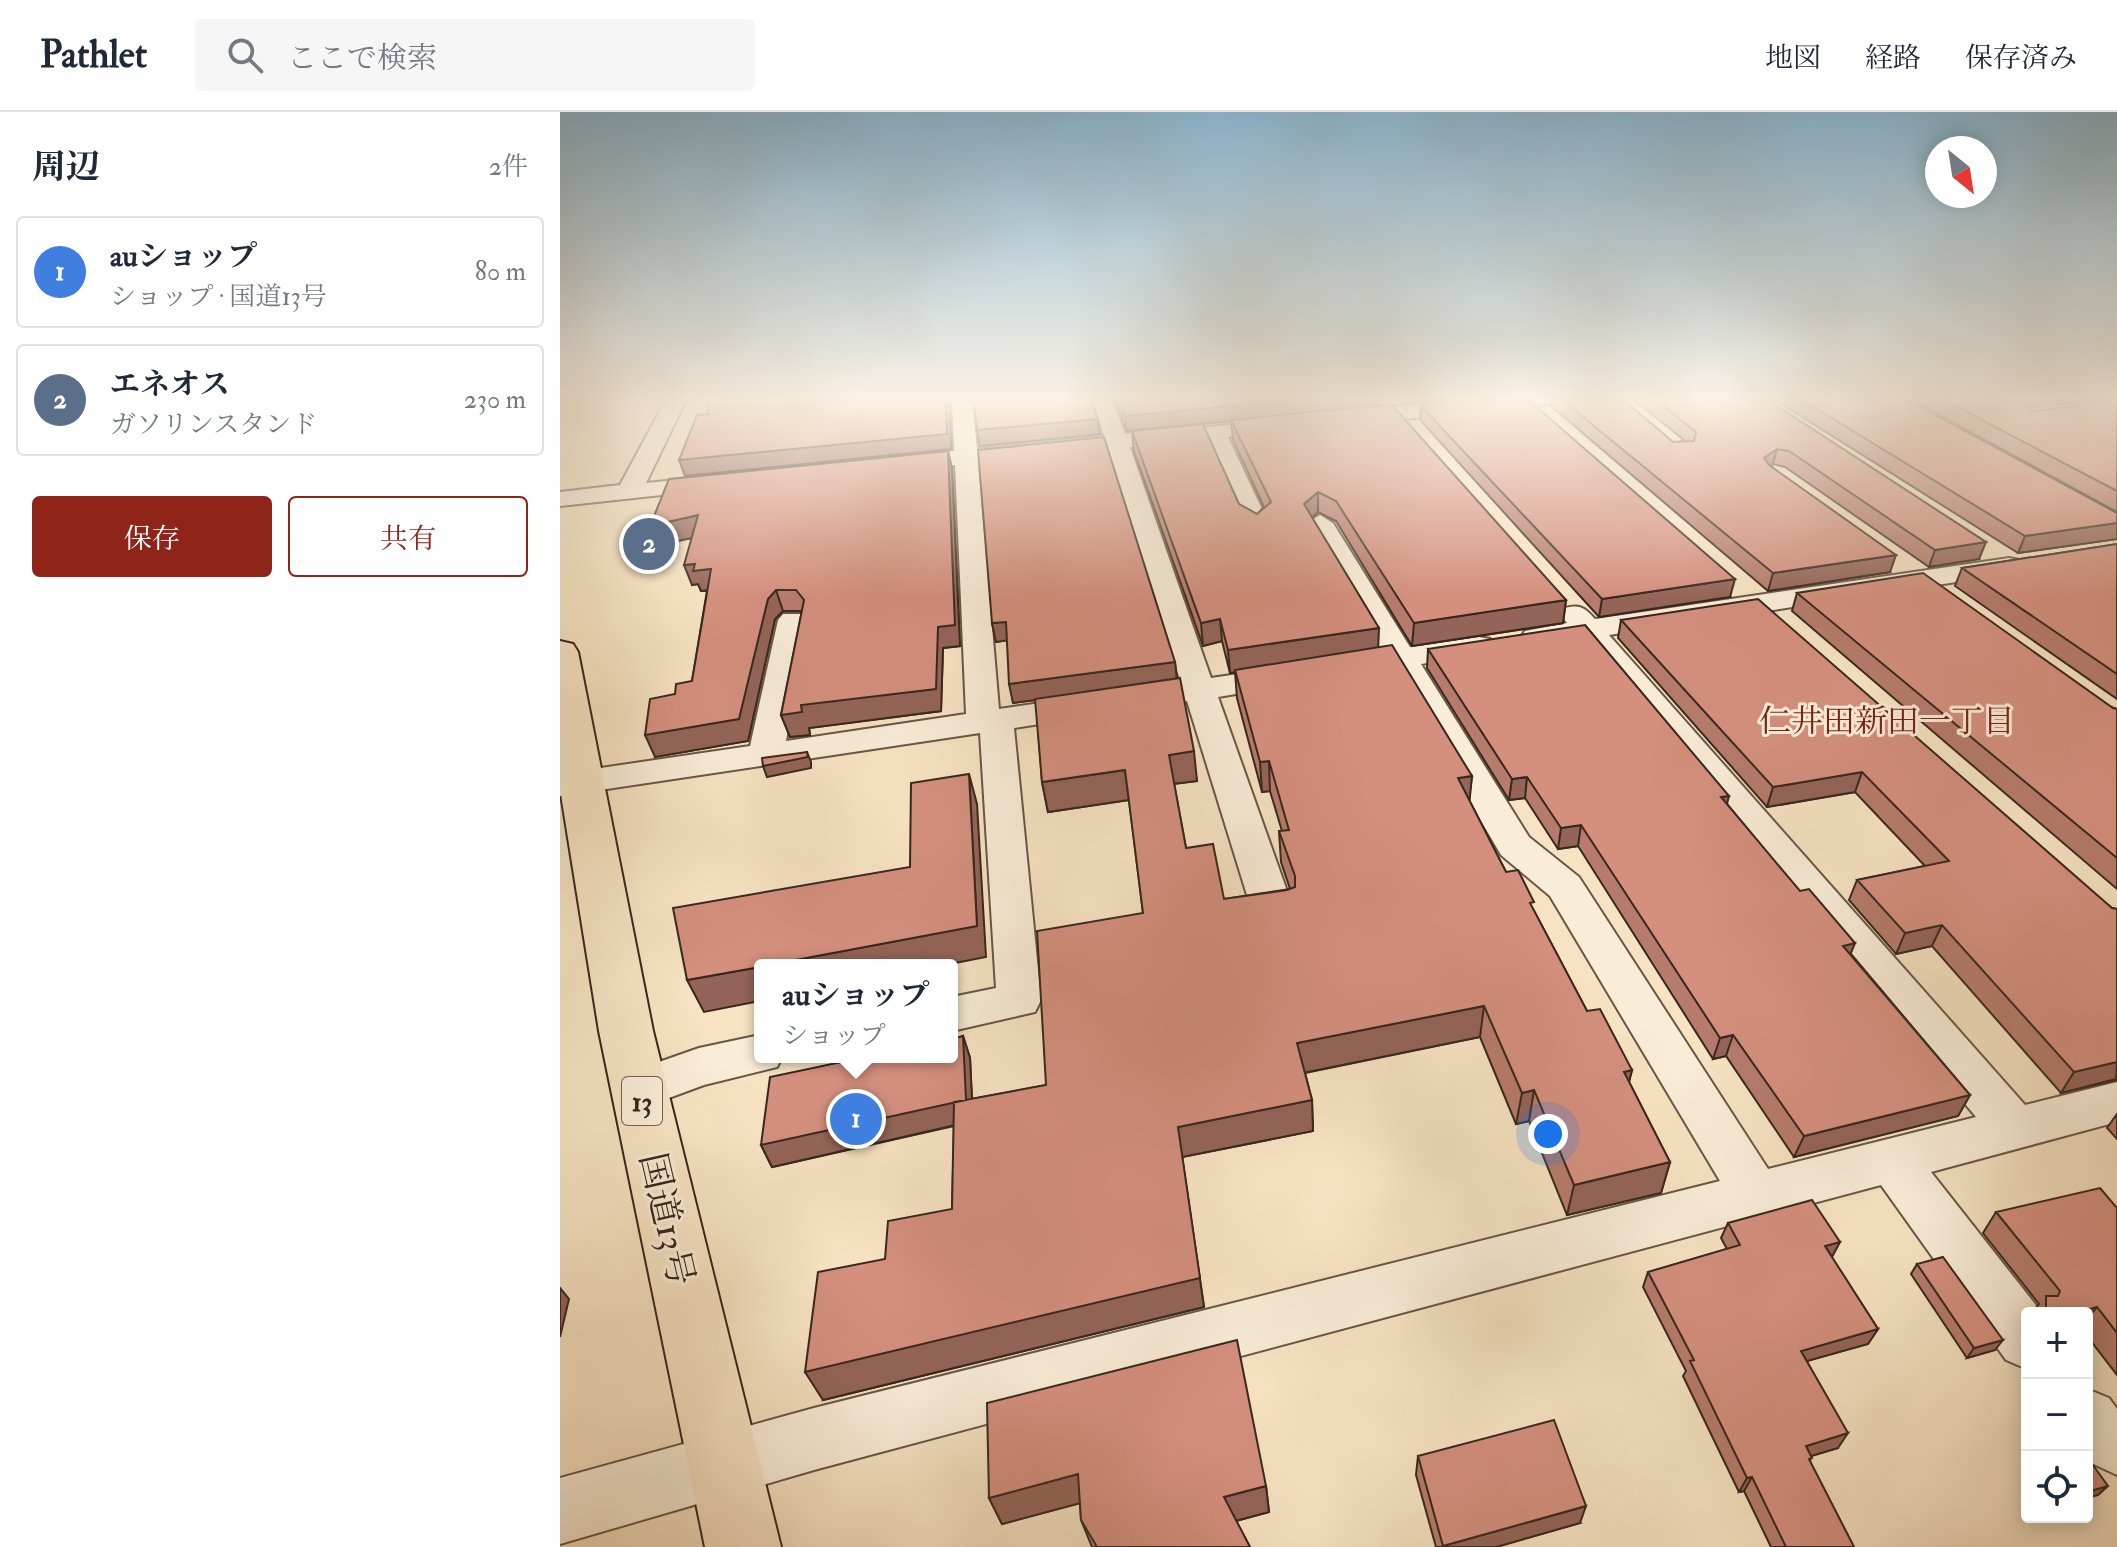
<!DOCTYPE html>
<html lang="ja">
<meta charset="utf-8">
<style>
body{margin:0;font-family:"IM FELL Double Pica","Noto Serif JP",serif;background:#f6f6f7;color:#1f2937}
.controls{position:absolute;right:24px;bottom:24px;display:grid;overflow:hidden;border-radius:8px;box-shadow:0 4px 20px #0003}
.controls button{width:72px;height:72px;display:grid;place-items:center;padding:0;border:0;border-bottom:2px solid #e0e1e3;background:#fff;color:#1f2937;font:40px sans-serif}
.compass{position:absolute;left:1365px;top:24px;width:72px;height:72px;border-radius:50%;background:#fff;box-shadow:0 4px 20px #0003;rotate:150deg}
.you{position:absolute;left:988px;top:1022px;width:28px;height:28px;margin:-20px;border:6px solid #fff;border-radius:50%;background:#1a73e8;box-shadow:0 0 0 12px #1a73e833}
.badge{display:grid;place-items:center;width:52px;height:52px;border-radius:50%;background:#8f2418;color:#fff;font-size:26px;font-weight:700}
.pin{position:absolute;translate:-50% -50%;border:4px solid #fff;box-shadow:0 2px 8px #0006}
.popup{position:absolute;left:194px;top:847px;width:204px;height:104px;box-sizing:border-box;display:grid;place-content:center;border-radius:8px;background:#fff;filter:drop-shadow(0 2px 6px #0005);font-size:26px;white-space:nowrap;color:#747a83}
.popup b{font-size:30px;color:#1f2937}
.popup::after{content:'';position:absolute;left:50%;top:100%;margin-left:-16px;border:16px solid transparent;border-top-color:#fff}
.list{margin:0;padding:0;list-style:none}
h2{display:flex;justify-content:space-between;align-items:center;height:104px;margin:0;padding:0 32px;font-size:34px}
h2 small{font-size:26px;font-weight:400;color:#747a83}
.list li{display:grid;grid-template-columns:52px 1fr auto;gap:24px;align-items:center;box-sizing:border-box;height:112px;margin:0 16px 16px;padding:0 16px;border:2px solid #e0e1e3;border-radius:8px}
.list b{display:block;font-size:30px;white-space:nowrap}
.list p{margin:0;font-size:26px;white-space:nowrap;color:#747a83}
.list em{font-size:26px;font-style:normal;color:#747a83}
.actions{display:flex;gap:16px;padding:24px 32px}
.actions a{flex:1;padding:18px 0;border:2px solid #8f2418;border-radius:8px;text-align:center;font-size:28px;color:#8f2418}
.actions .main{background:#8f2418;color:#fff}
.icon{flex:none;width:44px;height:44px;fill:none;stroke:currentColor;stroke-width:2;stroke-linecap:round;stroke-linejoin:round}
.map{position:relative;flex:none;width:1557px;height:1435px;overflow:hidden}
header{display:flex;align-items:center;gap:48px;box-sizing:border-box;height:112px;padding:0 40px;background:#fff;border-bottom:2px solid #e0e1e3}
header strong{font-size:38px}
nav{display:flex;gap:44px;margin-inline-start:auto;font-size:28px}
.search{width:560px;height:72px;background:#f6f6f7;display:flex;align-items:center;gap:20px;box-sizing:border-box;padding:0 28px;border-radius:8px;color:#747a83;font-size:30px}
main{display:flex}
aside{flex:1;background:#fff}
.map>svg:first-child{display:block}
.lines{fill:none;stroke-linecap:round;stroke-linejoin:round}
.street-casing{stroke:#685647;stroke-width:4}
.highway-casing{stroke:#38271e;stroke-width:4}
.street{fill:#faedd8;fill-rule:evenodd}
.highway{fill:#f7e3c3;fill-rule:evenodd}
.wall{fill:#b67b6c;stroke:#38271e;stroke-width:2}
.shaded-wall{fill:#946458;stroke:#38271e;stroke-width:2}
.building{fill:#d48f7e;stroke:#38271e;stroke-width:2}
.labels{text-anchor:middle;stroke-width:6;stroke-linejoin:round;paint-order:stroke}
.shield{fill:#faedd8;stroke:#726256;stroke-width:2}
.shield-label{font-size:28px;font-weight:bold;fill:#38271e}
.neighbourhood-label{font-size:32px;fill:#7a1f14;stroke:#faedd8}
.near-street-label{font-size:36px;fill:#38271e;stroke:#faedd8}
</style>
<header>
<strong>Pathlet</strong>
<div class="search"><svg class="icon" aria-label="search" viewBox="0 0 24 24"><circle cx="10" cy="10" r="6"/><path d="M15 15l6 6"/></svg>ここで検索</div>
<nav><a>地図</a><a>経路</a><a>保存済み</a></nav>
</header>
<main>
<aside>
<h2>周辺<small>2件</small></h2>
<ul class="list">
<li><span class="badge" style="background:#3f7fe0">1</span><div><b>auショップ</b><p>ショップ · 国道13号</p></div><em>80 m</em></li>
<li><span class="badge" style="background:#5c6f8a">2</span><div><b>エネオス</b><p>ガソリンスタンド</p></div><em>230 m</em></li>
</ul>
<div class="actions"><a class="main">保存</a><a>共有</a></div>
</aside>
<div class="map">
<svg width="1557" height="1435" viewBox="0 0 1557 1435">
<rect width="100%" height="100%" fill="#f7e3c3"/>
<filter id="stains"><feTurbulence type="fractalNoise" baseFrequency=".0025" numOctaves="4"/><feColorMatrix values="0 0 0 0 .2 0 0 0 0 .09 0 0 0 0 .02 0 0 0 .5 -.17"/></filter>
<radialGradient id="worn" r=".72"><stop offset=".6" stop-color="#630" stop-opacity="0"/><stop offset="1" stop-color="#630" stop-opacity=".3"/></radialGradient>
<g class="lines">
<!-- street casing -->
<g class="street-casing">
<path id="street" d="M107 286H127L86 371 157 364 166 366 169 371 166 376 0 394V380L60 373Z
M392 286H412L417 337 544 324 532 286H552L565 322 730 308 733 313 730 318 668 325 709 412 696 420 683 412 646 327 570 335 651 566 725 555 736 558 741 565 736 572 658 585 733 796 727 806 712 810 697 806 691 796 627 589 454 616 481 888 475 900 392 919V885L436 876 420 621 0 684V662L190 634 218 508 223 502H243L248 508 226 629 406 602 395 353 338 359 326 352 338 345 394 339ZM548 338 621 571 439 597 418 351Z
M929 286H998L988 292 788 313 777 306 788 299Z
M1525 286 1557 288V302Z
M760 403 773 411 850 535 919 525 930 527 934 534 930 541 861 552 969 725 1019 765 1208 1057 1416 1005 1020 527 976 534 965 531 961 525 965 519 1007 511 1000 502 1005 496C1020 492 1025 496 1035 507L1449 446 1459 448 1463 454 1459 460 1449 462 1049 523 1465 993 1557 970V1010L1371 1060 1482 1201H1467V1257L1446 1248 1321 1073 254 1358 0 1432V1366L254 1296 1160 1069 990 784 941 743 832 557 790 563 779 561 774 554 779 547 822 540 747 411Z
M200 923V945H222L217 955 144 973 79 997 62 991 55 977 62 963 139 936Z
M1527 1277 1549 1286 1557 1297V1363L1527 1349Z"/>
</g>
<!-- highway casing -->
<g class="highway-casing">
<path id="highway" d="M0 529 13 532 18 540 93 919 221 1435H145L39 919 0 676Z"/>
</g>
<!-- street -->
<use href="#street" class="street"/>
<!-- highway -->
<use href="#highway" class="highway"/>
</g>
<!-- wall -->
<path class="wall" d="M554 286H817L816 294 1006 488 1003 511 852 534 776 409 758 400 752 406 818 536 912 664 909 688 946 760 973 797 1027 899 1072 958 1069 970 1110 1050 1101 1081 1007 1103 969 1009 956 1012 920 925 745 961 752 988 753 1019 622 1045 644 1195 263 1288 325 1147 392 1097 394 1014 212 1055 201 1033 403 924 410 946 412 987 486 973 583 801 569 688 488 700 482 670 476 588 453 591 447 528 436 530 432 511 615 550 617 567 637 669 614 672 626 736 664 787 730 777 721 750 719 719H722L710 679 702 680 677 586 675 560 670 561 662 529 643 534 574 339 572 319 679 392 697 402 704 395 673 328 671 309 567 319Z
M992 286H1061L1113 330 1125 329 1072 286H1205L1419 447 1369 455 1225 355 1213 352 1211 354 1330 460 1208 479 991 294Z
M1212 286H1344L1557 401V427L1458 441Z
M1348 286H1557L1468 296 1471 299 1557 290V400Z
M861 294 1170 485 1039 505 860 308Z
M388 339 392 357 400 534 383 536 381 599 249 616 250 623 230 625 221 603 242 499H223L215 507 188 629 95 645 115 582 132 569 147 479H141L138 472 132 473V426L98 433Z
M1557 432V587L1395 474 1402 456Z
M1237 481 1557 597V777L1232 499Z
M1061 508 1552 796 1557 797V968L1501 981 1372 834 1336 842 1289 788 1297 768 1365 754 1295 680 1207 695 1058 526Z
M868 537 1167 692 1291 842 1410 983 1398 1004 1234 1045 1166 944 1153 947 1018 734 998 737 965 686 949 688 867 556Z
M1557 1002V1027L1547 1016Z
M1557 1096V1263L1527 1224V1201H1472L1479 1192 1423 1121 1436 1100Z
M1168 1111 1272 1146 1318 1217 1308 1232 1247 1249 1278 1336 1251 1344 1250 1350 1294 1435H1211L1184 1379 1179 1380 1123 1264 1126 1259 1083 1175 1088 1160 1167 1137 1161 1126Z
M1357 1152 1435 1238 1407 1246 1351 1162Z
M1467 1336V1349L1462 1342Z
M858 1344 1020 1411 936 1435H876L856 1363Z
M706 1374 709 1400 676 1409 690 1435H532L521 1408 520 1391 442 1412 429 1386Z"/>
<!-- shaded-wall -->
<path class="shaded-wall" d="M386 286H390L391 337 125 364 119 348Z
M757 286H817L816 295 567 319 565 304Z
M844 286H902L844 291Z
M1465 286H1557L1467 296 1459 289Z
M538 307 540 322 420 334 417 318Z
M1217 337 1213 352 1200 361 1204 346Z
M388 339 392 357 400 534 383 536 381 599 249 616 250 623 230 625 221 603 241 593 378 515Z
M758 380V400L744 413V392Z
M138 403 146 423 98 433 90 414Z
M1557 411V427L1458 441 1465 424Z
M1426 430 1419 447 1369 455 1375 438Z
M1336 443 1330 460 1208 479 1213 461Z
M135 452 151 457 159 477 141 479 138 472 132 473 124 453Z
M1175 467 1170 485 1039 505 1042 487Z
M216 478 223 499 215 507 188 629 95 645 85 623Z
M1006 488 1003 511 852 534 854 511Z
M660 507 662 529 643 534 641 511Z
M446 510 450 528 436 530 432 511Z
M819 516 818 539 670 561 668 538Z
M615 550 617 570 453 591 449 572Z
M634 639 637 669 612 672 609 643Z
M247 640 251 650V656L207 665 203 654Z
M709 649 710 679 702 680 700 650Z
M565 658 569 688 488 700 482 670Z
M1302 660 1295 680 1207 695 1213 675Z
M409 662 417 692 426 845 385 853H209L417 814Z
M912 664 909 694 898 666Z
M967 665 965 686 949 688 952 667Z
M1169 684 1164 704 1161 685Z
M1021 713 1018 734 998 737 1001 716Z
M1382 813 1372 834 1336 842 1345 821Z
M1295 831 1286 853 1283 834Z
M200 855V889L144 900 127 868Z
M924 894 920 925 738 962 737 931Z
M1173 923 1166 944 1153 947 1160 926Z
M403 924 410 946 413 1009 212 1055 201 1033Z
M1557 950 1556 967 1501 981 1514 960Z
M1072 958 1064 989V960Z
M974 978 969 1009 956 1012 962 981Z
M1410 983 1398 1004 1234 1045 1244 1024Z
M752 988 753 1019 622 1045 644 1195 263 1288 245 1260 618 1015Z
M1110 1050 1101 1081 1007 1103 1014 1073Z
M1280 1130 1272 1145 1265 1134Z
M0 1176 9 1187 0 1225Z
M1537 1195 1527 1207V1201H1516Z
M1318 1217 1308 1232 1233 1253 1241 1239Z
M1443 1228 1435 1238 1407 1246 1414 1236Z
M1288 1321 1278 1336 1238 1348 1246 1334Z
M518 1362 528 1389 442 1412 429 1386Z
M1192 1365 1184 1379 1179 1380 1187 1366Z
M706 1374 709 1400 668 1411 664 1385Z
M1548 1374 1538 1383 1527 1386V1380Z
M1026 1394 1020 1411 936 1435H883V1434Z"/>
<!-- building -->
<path class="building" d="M146 286H386L387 322 119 348 137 303 148 302Z
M413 286H531L538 307 417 318Z
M558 286H757L565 304Z
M942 286H966L1175 467 1042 487 861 294Z
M1000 286H1061L1113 330 1134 329 1136 320 1093 286H1205L1426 430 1375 438 1229 339 1217 337 1204 346 1209 353 1336 443 1213 461Z
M1239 286H1344L1557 401V411L1465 424Z
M1380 286H1465L1459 289 1471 299 1557 290V379Z
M831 292 1006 488 854 511 776 389 758 380 744 392 819 516 668 538 660 507 641 511 572 319 643 312 679 392 697 402 711 390 671 308Z
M544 325 615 550 449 572 446 510 432 511 418 338Z
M388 339 395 513 378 515 376 577 241 593 242 600 221 603 244 488 236 478H216L208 487 179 607 85 623 90 587 115 582 116 572 132 569 151 457 133 459 135 452 124 453 138 403 90 414 109 367Z
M1557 432V562L1402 456Z
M1363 461 1553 596 1557 597V746L1237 481Z
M1198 487 1552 796 1557 797V950L1514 960 1382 813 1345 821 1297 768 1389 749 1302 660 1213 675 1061 508Z
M1025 513 1169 684 1161 685 1240 779 1249 777 1295 831 1283 834 1410 983 1244 1024 1173 923 1160 926 1021 713 1001 716 967 665 952 667 868 537Z
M832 533 912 664 898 666 946 760 958 758 974 790 970 791 1027 899 1040 897 1072 958 1064 960 1110 1050 1014 1073 974 978 962 981 924 894 737 931 752 988 618 1015 640 1166 245 1260 258 1160 325 1147 328 1109 392 1097 394 990 486 973 477 819 583 801 565 658 482 670 475 587 620 566 634 639 609 643 626 736 653 732 664 787 727 778 735 775V764L719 719 729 718 709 649 700 650 675 558Z
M247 640 248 645 203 654 202 646Z
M409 662 417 814 209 853H200V855L127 868 113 796 350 755 351 671Z
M403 924 406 988 201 1033 210 965 305 945H392V927Z
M1540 1076 1557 1096V1221L1537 1195 1516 1201H1486V1184H1498L1500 1179 1436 1100Z
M1252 1088 1280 1130 1265 1134 1318 1217 1241 1239 1288 1321 1246 1334 1252 1346 1249 1347 1294 1435H1226L1192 1365 1187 1366 1130 1249 1134 1248 1088 1160 1180 1133 1168 1111Z
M1383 1145 1443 1228 1414 1236 1357 1152Z
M677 1228 706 1374 664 1385 690 1435H537L521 1408 518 1362 429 1386 427 1291Z
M994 1308 1026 1394 883 1434 858 1344Z
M1527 1345 1548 1374 1527 1380Z"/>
<!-- sky -->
<linearGradient id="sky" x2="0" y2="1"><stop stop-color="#8ab8d4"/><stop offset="0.59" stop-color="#fbf2e4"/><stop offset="1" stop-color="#fbf2e4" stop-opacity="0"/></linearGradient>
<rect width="1557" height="486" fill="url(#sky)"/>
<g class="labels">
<!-- shield labels -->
<rect class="shield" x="62" y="965" width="40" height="48" rx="6"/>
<g class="shield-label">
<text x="82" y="999">13</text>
</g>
<!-- neighbourhood labels -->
<g class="neighbourhood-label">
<text x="1327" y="620">仁井田新田一丁目</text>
</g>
<!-- near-street labels -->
<g class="near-street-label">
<text transform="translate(108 1107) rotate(77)" y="13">国道13号</text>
</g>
</g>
<rect width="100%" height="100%" filter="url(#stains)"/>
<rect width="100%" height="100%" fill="url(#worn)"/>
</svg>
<div class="controls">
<button>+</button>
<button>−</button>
<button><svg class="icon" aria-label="locate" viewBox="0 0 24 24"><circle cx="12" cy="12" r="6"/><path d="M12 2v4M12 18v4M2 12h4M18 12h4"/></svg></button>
</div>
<svg class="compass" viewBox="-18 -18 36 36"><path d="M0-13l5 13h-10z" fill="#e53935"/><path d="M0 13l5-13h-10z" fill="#747a83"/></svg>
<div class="you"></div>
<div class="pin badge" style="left:296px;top:1007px;background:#3f7fe0">1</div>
<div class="popup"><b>auショップ</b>ショップ</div>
<div class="pin badge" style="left:89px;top:432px;background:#5c6f8a">2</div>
</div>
</main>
